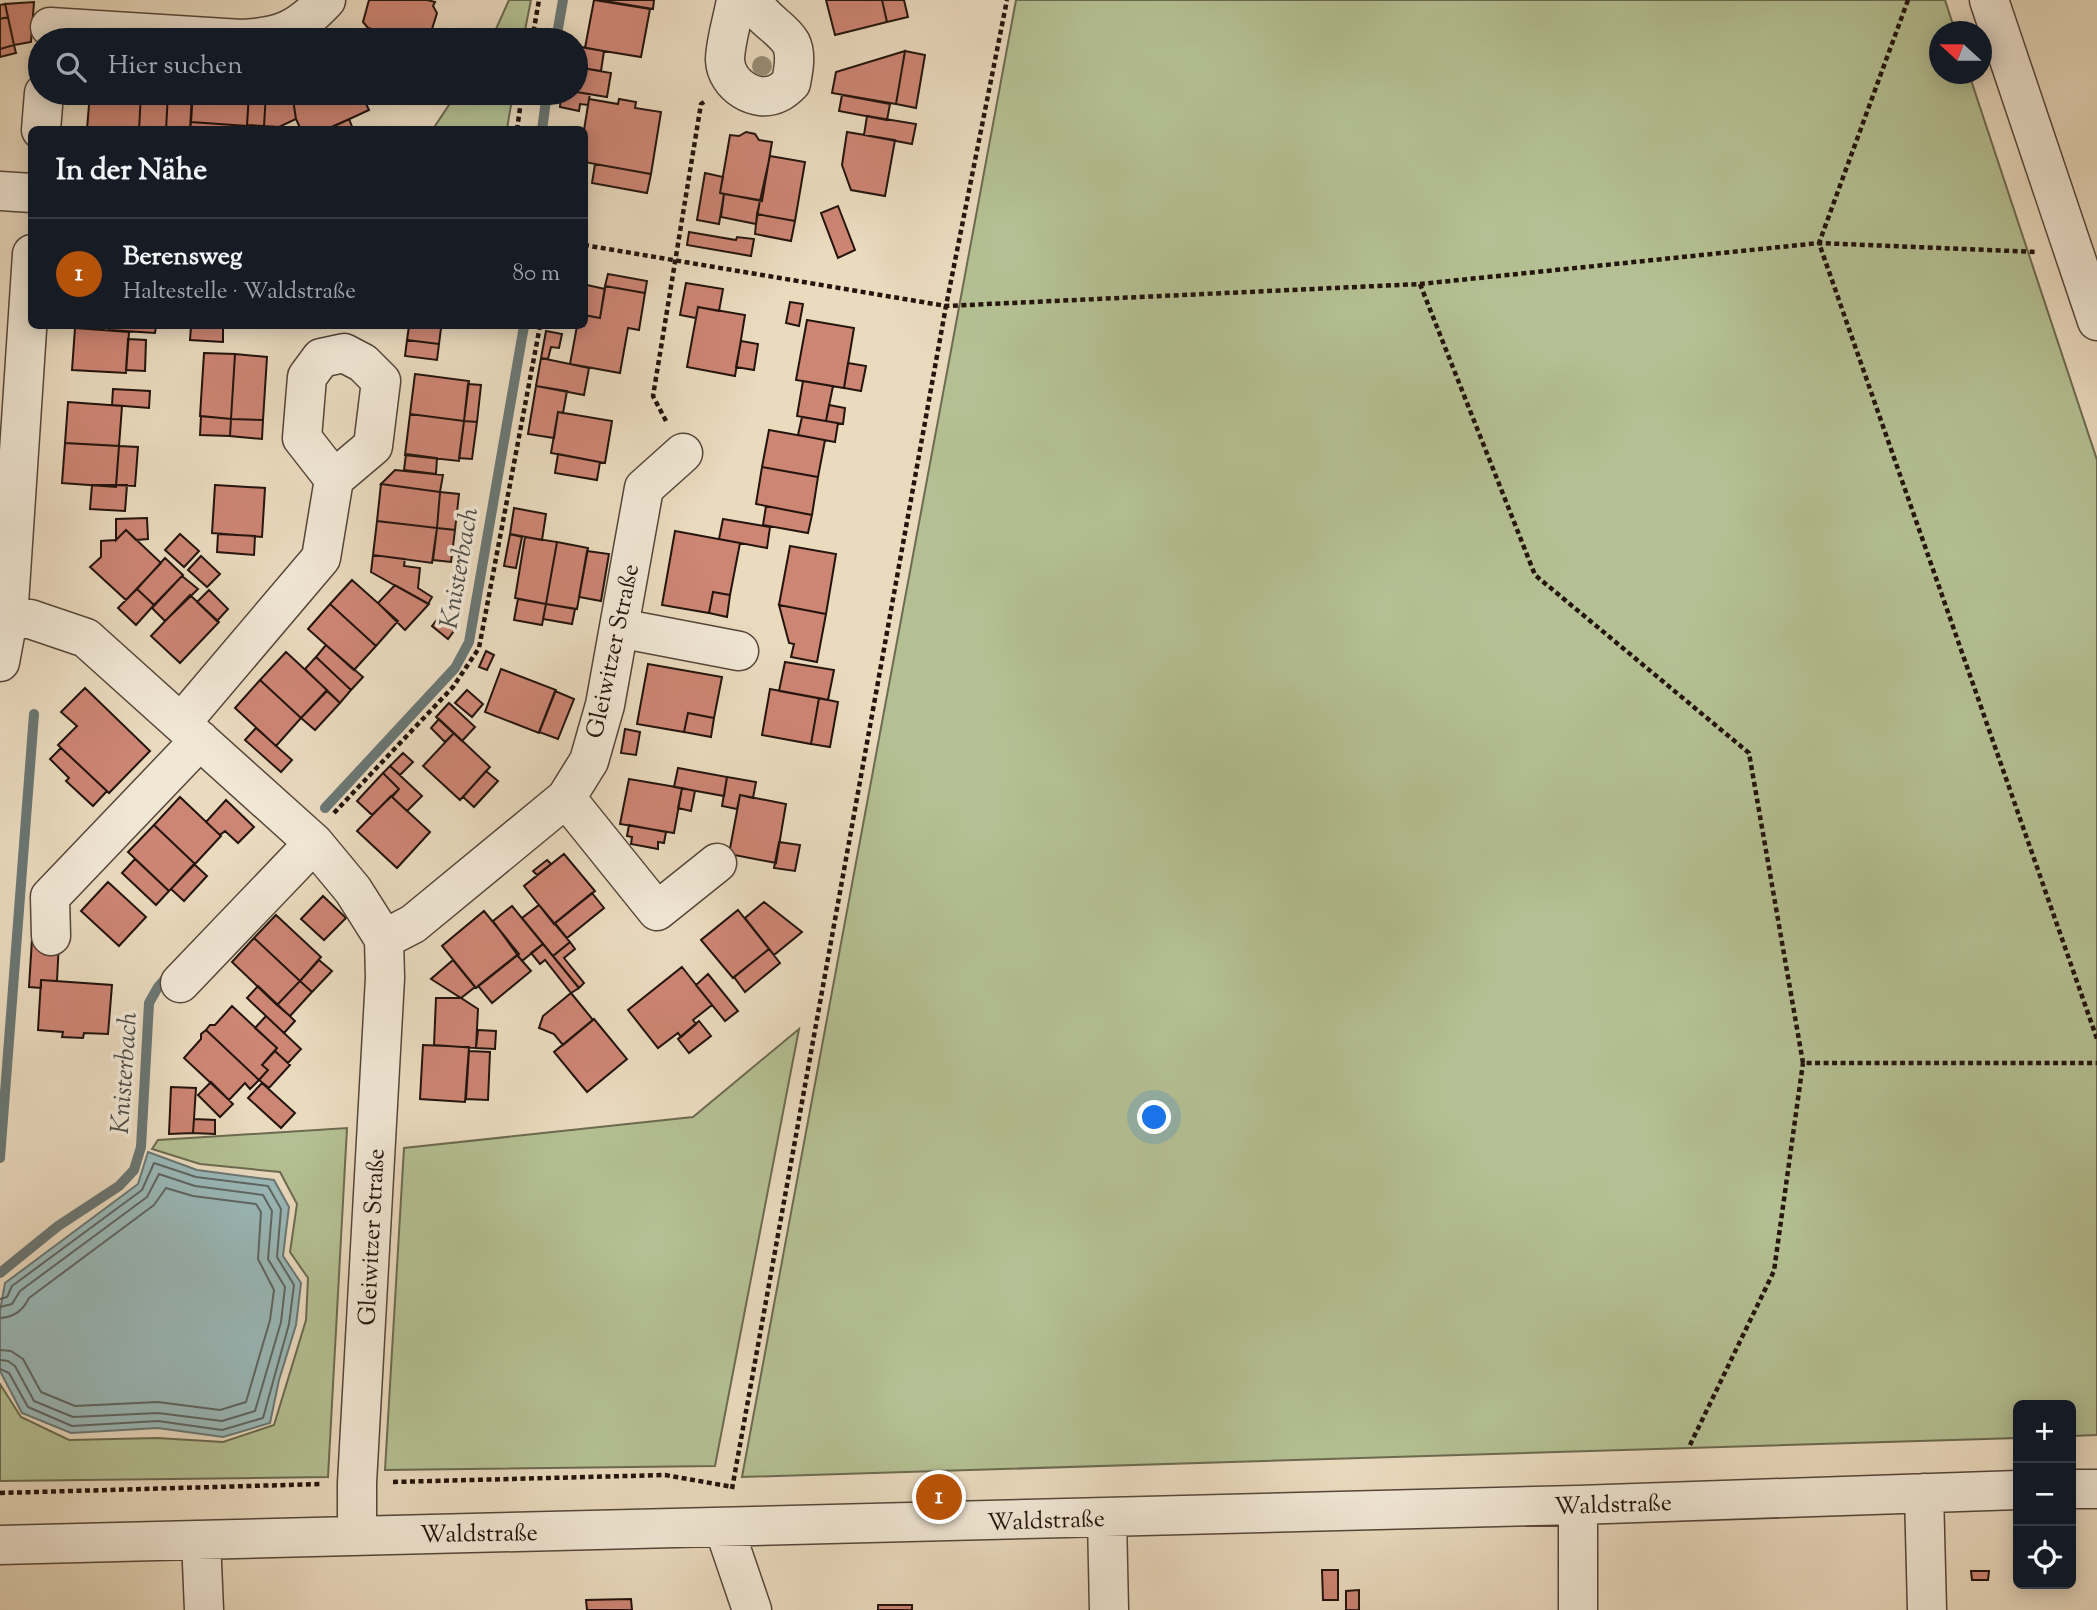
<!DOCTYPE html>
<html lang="de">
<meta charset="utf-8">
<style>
body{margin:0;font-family:"Sorts Mill Goudy",serif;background:#20242c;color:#f1f3f6}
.controls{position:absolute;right:21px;bottom:21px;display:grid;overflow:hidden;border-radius:10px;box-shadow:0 4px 18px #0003}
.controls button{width:63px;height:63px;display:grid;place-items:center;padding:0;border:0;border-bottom:2px solid #363941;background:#171b24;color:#f1f3f6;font:35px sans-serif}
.compass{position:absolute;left:1929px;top:21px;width:63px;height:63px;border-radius:50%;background:#171b24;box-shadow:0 4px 18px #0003;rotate:291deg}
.you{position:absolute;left:1155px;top:1118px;width:24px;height:24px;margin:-18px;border:5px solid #fff;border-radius:50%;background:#1a73e8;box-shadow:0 0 0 10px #1a73e833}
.badge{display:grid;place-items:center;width:46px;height:46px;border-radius:50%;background:#b45309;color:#fff;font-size:23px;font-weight:700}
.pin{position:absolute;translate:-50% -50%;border:4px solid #fff;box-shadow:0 2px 7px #0006}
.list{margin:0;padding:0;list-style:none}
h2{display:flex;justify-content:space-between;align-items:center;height:91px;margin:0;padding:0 28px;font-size:30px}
h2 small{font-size:23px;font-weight:400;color:#9ea1a6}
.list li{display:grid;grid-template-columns:46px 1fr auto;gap:21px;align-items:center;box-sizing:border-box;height:112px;padding:0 28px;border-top:2px solid #363941}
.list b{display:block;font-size:26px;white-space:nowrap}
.list p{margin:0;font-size:23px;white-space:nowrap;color:#9ea1a6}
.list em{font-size:23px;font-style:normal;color:#9ea1a6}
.icon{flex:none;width:38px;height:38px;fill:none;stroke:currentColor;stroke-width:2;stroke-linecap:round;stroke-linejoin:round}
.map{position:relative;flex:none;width:2097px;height:1610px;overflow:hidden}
.search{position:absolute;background:#171b24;box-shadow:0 4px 18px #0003;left:28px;top:28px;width:560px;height:77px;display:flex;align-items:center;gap:18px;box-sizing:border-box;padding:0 24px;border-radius:38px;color:#9ea1a6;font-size:26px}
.panel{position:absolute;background:#171b24;box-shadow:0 4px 18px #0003;left:28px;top:126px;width:560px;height:203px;border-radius:10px}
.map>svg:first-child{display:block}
.green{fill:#b4c093;stroke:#6c6a50;stroke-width:2}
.water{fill:#9ab9b9;stroke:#6a7774;stroke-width:2}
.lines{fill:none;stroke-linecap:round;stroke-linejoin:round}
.shore{stroke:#5e6663;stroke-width:2}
.stream{stroke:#6a7774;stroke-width:10}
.building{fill:#cd8574;stroke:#23140d;stroke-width:2}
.minor-casing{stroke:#554639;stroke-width:41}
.path{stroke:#23140d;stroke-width:4.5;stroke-dasharray:5 3.5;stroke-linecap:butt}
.minor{stroke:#f1e7d5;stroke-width:38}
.tree{fill:#998e76}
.labels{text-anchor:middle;stroke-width:7;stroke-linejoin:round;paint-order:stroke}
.street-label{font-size:24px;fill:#23140d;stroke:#f1e7d5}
.water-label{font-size:26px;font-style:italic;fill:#4d4e49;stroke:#f1e7d5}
</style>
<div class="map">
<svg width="2097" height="1610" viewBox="0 0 2097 1610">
<rect width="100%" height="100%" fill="#eadabe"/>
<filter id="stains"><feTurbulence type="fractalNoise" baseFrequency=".00286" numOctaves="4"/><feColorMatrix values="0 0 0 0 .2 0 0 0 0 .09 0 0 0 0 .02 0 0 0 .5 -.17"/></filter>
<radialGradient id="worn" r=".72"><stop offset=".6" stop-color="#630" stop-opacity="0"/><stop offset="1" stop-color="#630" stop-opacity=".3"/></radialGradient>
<!-- green -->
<path class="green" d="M509 0H531L523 40H491Z
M1016 0H1945L1955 31 1940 32V74H1969L2097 460V1435L2071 1436V1405H2018V1438L742 1477Z
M457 93H513L507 129H433Z
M799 1029 715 1466 385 1470 404 1148 693 1117Z
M347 1128 328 1477 0 1481V1384L21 1417 69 1440 157 1438 223 1442 274 1425 306 1320 308 1278 290 1252 297 1204 280 1172 200 1164 152 1149 158 1140Z"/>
<!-- water -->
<path class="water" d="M148 1152 197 1170 274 1180 289 1207 283 1256 301 1283 296 1325 279 1380 270 1423 223 1437 158 1428 71 1433 22 1413 0 1371V1311L5 1283 138 1184Z"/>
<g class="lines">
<!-- shore -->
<path class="shore" d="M0 1299 7 1297 12 1286 142 1190 154 1163 196 1177 268 1186 281 1209 277 1257 294 1285 289 1324 263 1418 222 1430 158 1421 72 1426 28 1407 9 1373 0 1369
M0 1307 12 1304 20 1291 147 1197 159 1174 195 1186 263 1195 272 1211 268 1259 285 1287 281 1322 255 1411 222 1421 158 1413 73 1417 34 1401 15 1366 8 1361 0 1360
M0 1318C15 1317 23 1310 29 1298L154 1205 166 1188 193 1196 256 1204 261 1212 258 1259 274 1290 270 1320 246 1402 220 1410 158 1402 75 1406 41 1392 23 1359 11 1351 0 1350"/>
<!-- stream -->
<path class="stream" d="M556 40 563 0
M542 130 547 93
M325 808 455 668 469 642 524 326
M0 1158 34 714
M0 1273 58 1226 119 1186 134 1170 141 1147 149 1003 158 987 171 972"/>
</g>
<!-- building -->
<path class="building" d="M369 0H427L435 2 433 6 437 13 432 29 426 32 423 40H402L401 37 368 28 363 22Z
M594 0 650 9 641 57 585 48Z
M599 0H654L653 9Z
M826 0H882L887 22 835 35Z
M882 0H904L908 17 887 22Z
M34 2 31 42 14 45 5 4Z
M5 4 8 17 0 19V5Z
M8 17 14 45 0 49V19Z
M14 45 16 53 0 57V49Z
M576 46 604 51 601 71 576 67Z
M905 51 896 104 832 93 836 72Z
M905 51 925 55 916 108 896 104Z
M576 67 611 73 607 97 576 92Z
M576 92 590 94 588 105 580 104 579 111 560 107 561 93Z
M90 93H141L139 130 87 129Z
M141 93H168L166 130H139Z
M168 93H192L190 130H166Z
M193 93H249L247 126 191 122Z
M249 93H266L264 126 247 125Z
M266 93H292L296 119 279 127 264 126Z
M292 93H361L369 110 326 130H301L296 119Z
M394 93H418L404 104Z
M842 95 890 104 887 120 839 111Z
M589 99 618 104 619 99 636 102 635 108 661 112 651 174 584 162V130Z
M867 116 916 124 912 144 864 135Z
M349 119 353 129 327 130V129Z
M191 122 247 126V130H190Z
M746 132 755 134 759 140 772 142 762 201 720 193 730 135 739 136Z
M847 132 895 140 885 196 851 190 842 165Z
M770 156 805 162 795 221 757 214Z
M595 164 651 174 647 193 592 183Z
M705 173 723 177 720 193 724 194 719 224 697 220Z
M724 194 760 200 756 224 721 217Z
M838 206 855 250 838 258 821 213Z
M757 214 795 221 791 241 755 234Z
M689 232 736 240 737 237 754 239 751 256 687 245Z
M608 274 647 281 645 293 605 286Z
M686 283 723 289 719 311 698 307 696 318 680 315Z
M587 285 605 289 600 318 584 315Z
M605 286 645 293 639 330 628 328 620 373 570 364 577 326H584V315L600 318Z
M790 302 803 304 799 326 786 323Z
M698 307 745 315 735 376 687 367Z
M807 320 854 328 844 388 796 380Z
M109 326H156L155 333 109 330Z
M191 326H223V342L190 340Z
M409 326 441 328 439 344 407 340Z
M75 328 129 332 126 373 72 370Z
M546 331 562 334 559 348 551 347 548 359 541 358Z
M128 339 146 340 145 371 126 370Z
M407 340 439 344 437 360 405 356Z
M741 341 758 344 754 370 736 367Z
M204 353 235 354 231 419 200 416Z
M235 354 267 357 263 420 231 419Z
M541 358 589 368 584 395 536 386Z
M848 363 866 366 861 391 844 388Z
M415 374 469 381 464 421 410 414Z
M803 381 833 386 826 421 797 416Z
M468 384 481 385 477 422 464 421Z
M536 386 567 391 563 413 558 412 554 438 528 434Z
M113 389 150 391 149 408 112 405Z
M68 402 122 406 119 446 65 443Z
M829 405 845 408 843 424 826 421Z
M558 412 612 421 605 463 551 453Z
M410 414 464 421 459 461 405 455Z
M201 416 231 419 230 436 200 435Z
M802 417 838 423 835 442 798 435Z
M231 419 263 420 262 439 230 436Z
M464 421 477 422 472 459 459 458Z
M769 430 825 440 818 477 762 467Z
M65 443 119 446 116 487 62 483Z
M119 446 138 447 135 486 116 485Z
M406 454 437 458 436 474 404 470Z
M558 454 600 462 597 480 555 473Z
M762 467 818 477 812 515 756 504Z
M395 470 443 475 440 492 381 484Z
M381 484 440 492 437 528 377 521Z
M92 485H127L125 511 90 509Z
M215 485 265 488 262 537 212 533Z
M440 492 459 494 455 530 437 528Z
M766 506 812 515 808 533 763 525Z
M514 508 546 514 542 540 510 534Z
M147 518 148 539 136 540 126 530 116 540V519Z
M723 519 770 527 767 548 719 539Z
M377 521 437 528 432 563 373 555Z
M437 528 455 530 451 562 433 560Z
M126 530 161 563 126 600 90 567 101 557V541L116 540Z
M675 531 740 543 730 595 713 592 709 613 662 605Z
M180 534 199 551 184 567 165 550Z
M218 534 255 536 254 555 217 552Z
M510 534 522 537 516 568 504 566Z
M525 537 557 542 546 604 515 598Z
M557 542 588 548 577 609 546 604Z
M790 546 836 554 826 614 779 605Z
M587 551 609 554 601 601 579 597Z
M373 555 405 559 404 566 420 568 418 588 432 597 428 604 371 572Z
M201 556 220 574 207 587 188 570Z
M165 558 183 575 154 605 137 589Z
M182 576 198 589 165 621 152 608Z
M352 580 398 621 376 646 330 604Z
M395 585 429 604 405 630 378 603Z
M137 589 154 605 136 625 118 608Z
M209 590 228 609 217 621 197 602Z
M713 592 730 595 727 617 709 613Z
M190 595 219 622 180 663 151 636Z
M518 599 546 604 542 625 514 620Z
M330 604 376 646 354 670 308 629Z
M546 604 575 609 572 624 543 619Z
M779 605 826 614 817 662 791 657 794 644 789 643Z
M443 612 459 624 448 639 432 626Z
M326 645 363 677 351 690 316 657Z
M486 651 494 655 487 670 479 667Z
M286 652 327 690 301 718 260 680Z
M316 657 351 690 340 703 305 669Z
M785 662 834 670 828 700 779 691Z
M648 664 722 677 714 718 688 713 684 732 637 724Z
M501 669 556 690 539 733 485 712Z
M260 680 301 718 276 746 235 708Z
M85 688 150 751 109 793 58 745 77 726 61 712Z
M770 689 819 698 811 744 762 735Z
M467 690 483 704 472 717 455 703Z
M327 691 340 703 315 730 301 718Z
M555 691 574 699 558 739 539 732Z
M819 698 838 702 830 747 811 744Z
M449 703 475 727 462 741 436 717Z
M688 713 714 718 711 737 684 732Z
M439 719 454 733 445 742 431 728Z
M256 728 292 760 281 772 245 740Z
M625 729 640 732 636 755 621 753Z
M454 733 490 767 460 800 423 766Z
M61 748 107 791 93 806 66 781 69 778 50 759Z
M403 753 413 762 400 775 390 766Z
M390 766 422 796 407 811 392 797 399 789 383 773Z
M678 768 727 777 724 796 674 787Z
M486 771 498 781 474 807 463 797Z
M383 773 399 789 372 815 357 801Z
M727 777 756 782 753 798 740 795 737 809 722 806Z
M629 779 682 788 674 833 620 824Z
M682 788 695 791 691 811 678 808Z
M740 795 786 804 776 863 729 854Z
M391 796 430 832 397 868 357 831Z
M180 797 221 836 195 864 154 825Z
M226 800 254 827 238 843 225 831 220 835 206 822Z
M154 825 195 864 169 891 128 852Z
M629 825 666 832 664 843 658 842V849L631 844 632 837 627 836Z
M779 842 800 845 795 871 774 868Z
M564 854 595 891 554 924 524 886Z
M135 859 169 891 156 905 122 873Z
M547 860 551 864 537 875 533 871Z
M194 864 207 876 184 901 171 889Z
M108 882 146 917 119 946 81 911Z
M592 893 604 908 567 938 555 923Z
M323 896 346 918 324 940 301 919Z
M764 902 802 932 774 955 745 918Z
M539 905 570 942 553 956 522 918Z
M512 906 543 944 522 961 493 921Z
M738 910 769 949 733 978 701 940Z
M484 911 519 954 476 988 442 946Z
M276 915 321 957 300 981 254 938Z
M254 938 300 981 277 1005 232 962Z
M32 939 59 941 57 981 41 980V988L29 987Z
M570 942 575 949 564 958 584 983 579 988 553 956Z
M543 944 579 988 571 993 545 960 540 964 531 953Z
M769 949 780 963 745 992 734 977Z
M517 955 531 971 492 1003 478 986Z
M319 960 332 971 312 992 300 981Z
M453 960 475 987 461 998 431 979Z
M682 967 712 1005 693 1020 696 1024 681 1037 678 1033 658 1048 628 1010Z
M708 974 738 1011 725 1021 696 985Z
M41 980 112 985 108 1034 84 1033 83 1038 62 1037 63 1032 38 1030Z
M300 981 312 992 290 1016 277 1005Z
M258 986 295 1021 284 1033 247 998Z
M571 993 593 1020 563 1045 554 1034 539 1028 543 1016Z
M436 998H461L478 1009 476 1048 434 1045Z
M232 1006 277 1048 262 1065 268 1070 259 1080 206 1030 210 1025H215Z
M266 1016 301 1049 288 1063 275 1051 277 1048 255 1028Z
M594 1019 627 1059 587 1092 554 1052Z
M699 1021 711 1036 689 1053 678 1039Z
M206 1030 259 1080 250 1089 245 1083 229 1100 184 1058 201 1039V1034Z
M478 1030 496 1031 495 1049 476 1048Z
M423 1045 469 1047 465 1102 420 1099Z
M275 1051 290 1065 269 1088 259 1080 268 1070 262 1065Z
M469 1051 490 1052 488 1100 466 1099Z
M211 1082 233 1104 220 1117 198 1095Z
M262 1083 295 1113 281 1128 248 1098Z
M171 1087 196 1088 193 1133 169 1134Z
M194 1119 215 1120V1134L193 1133Z
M1322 1570H1338V1600H1323Z
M1971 1571H1989L1988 1580H1972Z
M1359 1590V1610H1346V1591Z
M631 1599 632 1610H587L586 1600Z
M878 1605H912V1610H878Z"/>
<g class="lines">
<!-- minor casing -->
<g class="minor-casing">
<path id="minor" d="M736 0C733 18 725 43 725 60 726 85 756 104 778 93 782 91 787 87 791 83 793 72 797 55 791 43 782 27 761 20 753 0
M1989 0 2097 321
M50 27 241 39C281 37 298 30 326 0
M41 130 44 93
M0 191 32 193
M8 619H30L86 638 314 843 353 890 384 939 385 978 357 1483V1536
M619 628 739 651
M0 662 8 619 32 254
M181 723 321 558 334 479 373 446 381 381 363 363 344 353 321 358 307 377 302 438 334 479
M566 798 657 911 717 863
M51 936 50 897 200 740
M384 939 413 924 566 798 589 761 605 705 644 488 683 453
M180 983 314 843
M2071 1489H2097
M1924 1493 1927 1610
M1578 1505V1610
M1107 1518 1109 1610
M724 1528 752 1610
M201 1540 204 1610
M0 1545 1578 1505 2018 1490"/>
</g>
<!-- path -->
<path class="path" d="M1908 0 1819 243 2097 1039
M532 40 539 0
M517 130 522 93
M584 245 946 306 1420 284 1819 243 2037 252
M1420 284 1535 575 1749 753 1803 1063H2097
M666 421 653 396 701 104 704 102
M334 813 453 687 479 648 540 326
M1690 1445 1774 1271 1803 1063
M393 1482 665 1475 733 1487
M732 1489 946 306 1007 0
M0 1493 321 1484"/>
<!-- minor -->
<use href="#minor" class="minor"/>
</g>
<!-- trees -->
<circle class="tree" cx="762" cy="66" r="10"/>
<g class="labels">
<!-- street labels -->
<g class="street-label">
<text transform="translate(612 651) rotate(-78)" y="8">Gleiwitzer Straße</text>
<text transform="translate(371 1237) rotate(-87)" y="8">Gleiwitzer Straße</text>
<text transform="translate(1613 1504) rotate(-2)" y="8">Waldstraße</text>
<text transform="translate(1046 1520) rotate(-2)" y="8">Waldstraße</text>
<text transform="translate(479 1533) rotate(-1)" y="8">Waldstraße</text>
</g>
<!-- water labels -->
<g class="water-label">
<text transform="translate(458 568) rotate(-80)" y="9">Knisterbach</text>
<text transform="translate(123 1073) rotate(-86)" y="9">Knisterbach</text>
</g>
</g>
<rect width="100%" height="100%" filter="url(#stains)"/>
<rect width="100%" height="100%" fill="url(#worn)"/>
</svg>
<div class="controls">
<button>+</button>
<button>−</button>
<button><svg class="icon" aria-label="locate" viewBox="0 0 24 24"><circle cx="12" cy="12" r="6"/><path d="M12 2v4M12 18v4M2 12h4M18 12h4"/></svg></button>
</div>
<svg class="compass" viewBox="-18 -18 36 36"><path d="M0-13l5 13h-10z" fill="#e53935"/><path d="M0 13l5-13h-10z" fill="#9ea1a6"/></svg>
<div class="you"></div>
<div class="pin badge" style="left:939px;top:1497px">1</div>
<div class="search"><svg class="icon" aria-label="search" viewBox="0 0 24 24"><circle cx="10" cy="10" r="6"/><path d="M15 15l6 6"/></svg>Hier suchen</div>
<section class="panel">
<h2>In der Nähe<small></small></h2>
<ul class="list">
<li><span class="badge">1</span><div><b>Berensweg</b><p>Haltestelle · Waldstraße</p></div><em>80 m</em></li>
</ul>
</section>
</div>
